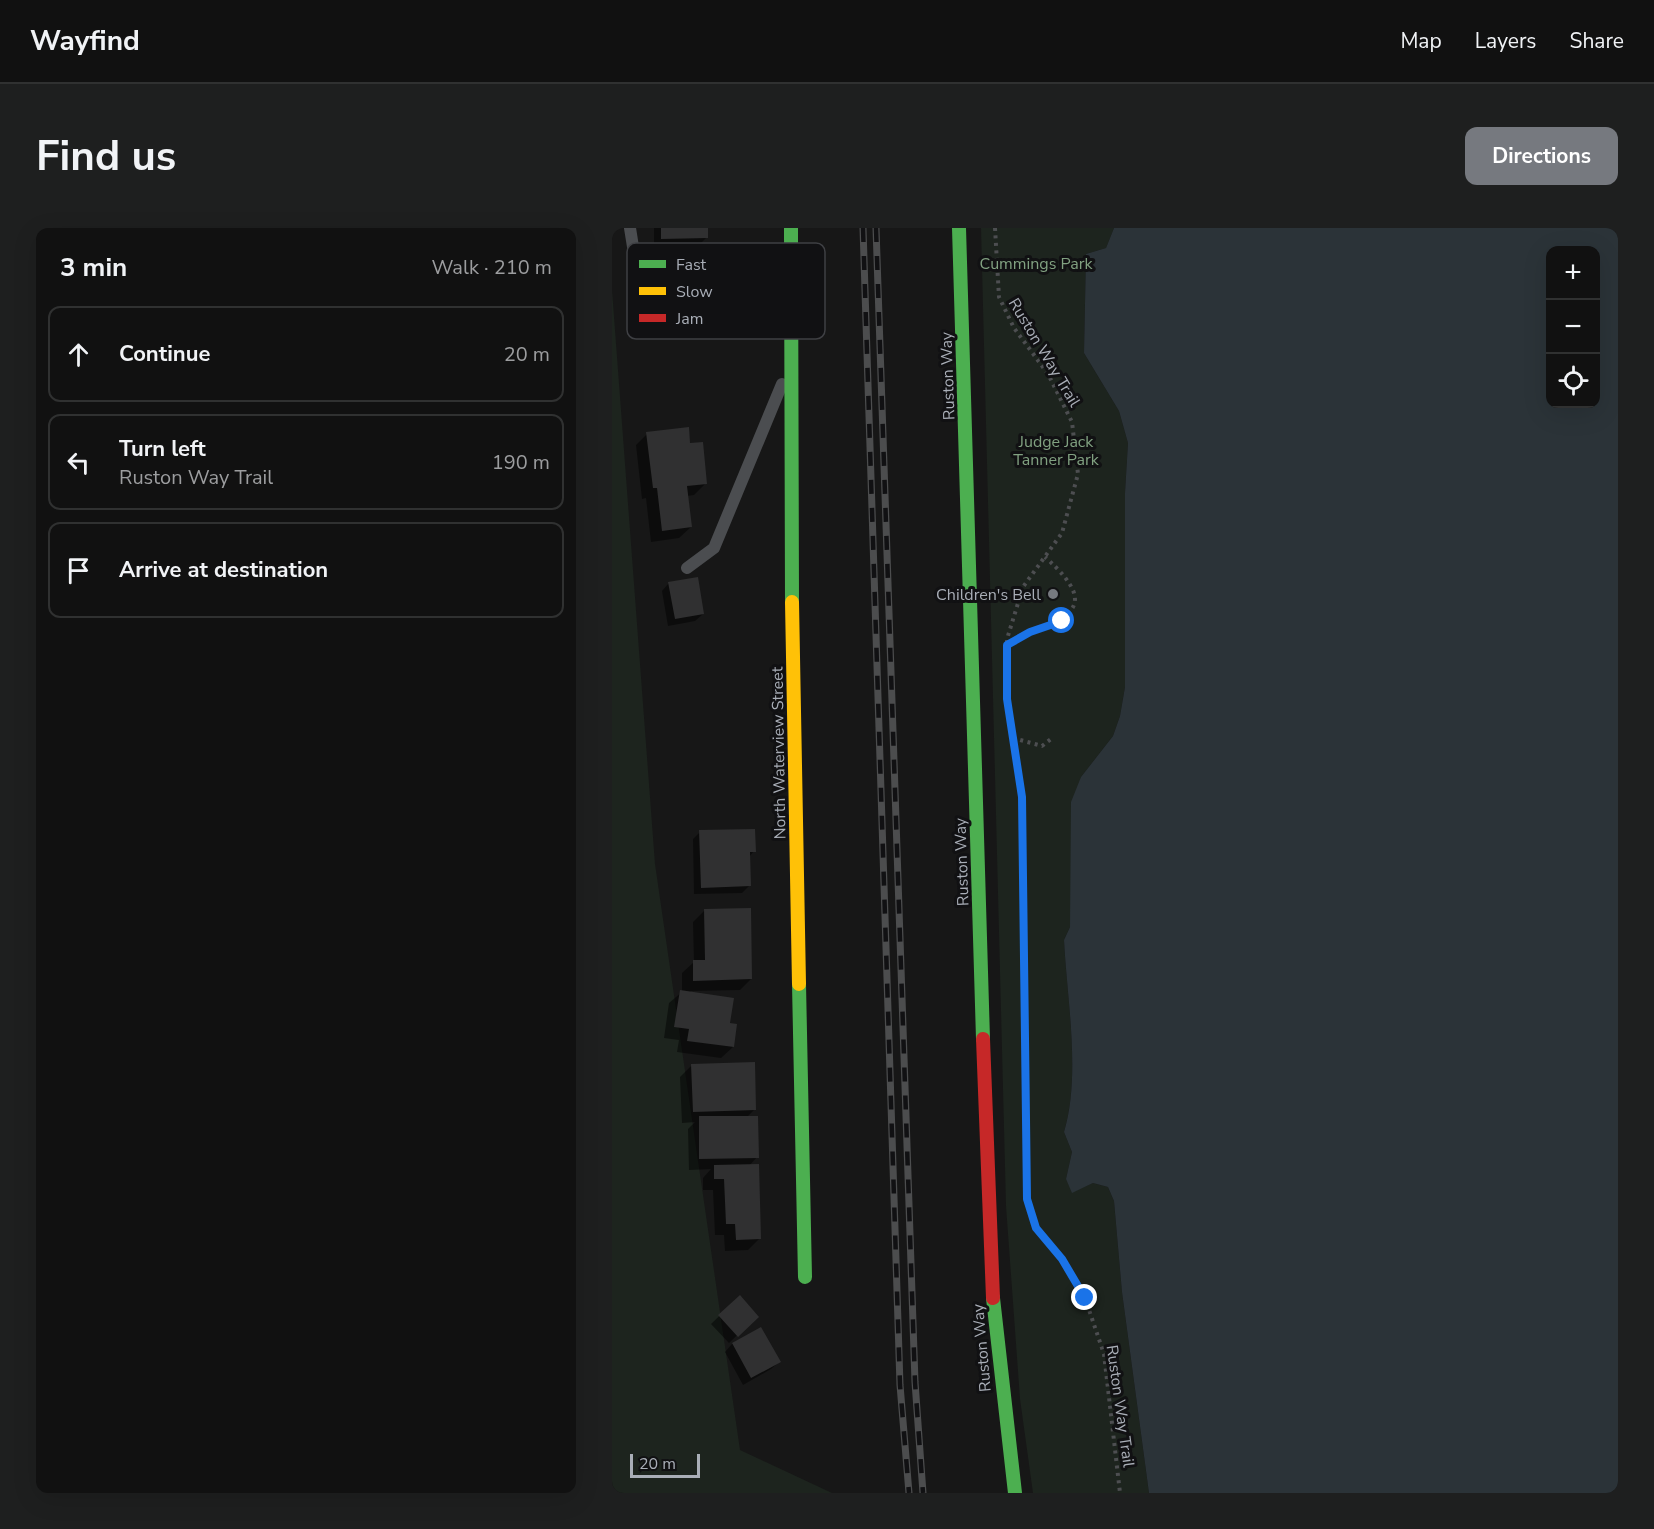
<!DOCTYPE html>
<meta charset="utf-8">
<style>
body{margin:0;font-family:"Nunito Sans",sans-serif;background:#1e1f1f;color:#f1f3f6}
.controls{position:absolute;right:18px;top:18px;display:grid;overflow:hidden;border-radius:12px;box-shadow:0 6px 24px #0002}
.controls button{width:54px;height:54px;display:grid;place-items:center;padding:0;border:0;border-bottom:2px solid #303131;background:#111;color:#f1f3f6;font:30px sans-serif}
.scale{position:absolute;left:18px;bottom:15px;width:70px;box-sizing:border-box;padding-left:6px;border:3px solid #a9aeb7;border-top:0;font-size:16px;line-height:21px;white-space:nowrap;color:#a9aeb7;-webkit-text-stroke:4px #111113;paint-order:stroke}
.stop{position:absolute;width:18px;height:18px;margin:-14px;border:4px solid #1a73e8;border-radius:50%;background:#fff}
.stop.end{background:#1a73e8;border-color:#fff;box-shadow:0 2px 6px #0008}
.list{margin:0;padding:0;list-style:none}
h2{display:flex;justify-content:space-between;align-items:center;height:78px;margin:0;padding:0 24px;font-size:26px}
h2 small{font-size:20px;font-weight:400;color:#9c9d9f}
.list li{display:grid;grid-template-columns:39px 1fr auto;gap:18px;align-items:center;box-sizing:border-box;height:96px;margin:0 12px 12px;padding:0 12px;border:2px solid #303131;border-radius:12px}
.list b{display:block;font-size:22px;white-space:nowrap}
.list p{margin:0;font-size:20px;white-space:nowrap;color:#9c9d9f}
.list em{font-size:20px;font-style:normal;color:#9c9d9f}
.icon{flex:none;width:33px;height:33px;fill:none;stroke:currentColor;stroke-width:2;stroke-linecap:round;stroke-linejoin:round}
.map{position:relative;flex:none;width:1006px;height:1265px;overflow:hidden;border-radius:12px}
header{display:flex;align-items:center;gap:36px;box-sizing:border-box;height:84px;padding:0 30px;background:#111;border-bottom:2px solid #303131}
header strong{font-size:28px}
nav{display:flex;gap:33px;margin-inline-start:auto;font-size:21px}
.intro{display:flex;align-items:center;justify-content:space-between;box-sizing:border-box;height:144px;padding:0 36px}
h1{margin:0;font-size:42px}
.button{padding:15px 27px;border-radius:12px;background:#76797f;color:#fff;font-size:21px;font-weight:700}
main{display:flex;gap:36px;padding:0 36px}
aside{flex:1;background:#111;border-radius:12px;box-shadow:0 6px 24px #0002}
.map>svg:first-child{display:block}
.green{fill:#1d241e}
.water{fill:#2b3338;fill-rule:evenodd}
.shadow{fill:#0007}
.building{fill:#303031}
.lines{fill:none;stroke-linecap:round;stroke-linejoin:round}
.path{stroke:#4d4e51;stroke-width:4;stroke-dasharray:3 4.5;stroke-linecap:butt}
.lane{stroke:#4b4d50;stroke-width:12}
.fast{stroke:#4caf50;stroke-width:14}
.slow{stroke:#ffc107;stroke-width:14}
.jam{stroke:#c62828;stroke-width:14}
.rail-casing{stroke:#4c4d4e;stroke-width:7}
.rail{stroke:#111113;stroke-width:4.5;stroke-dasharray:14;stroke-linecap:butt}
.route{stroke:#1a73e8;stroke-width:8}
.poi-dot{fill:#76797f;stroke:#111113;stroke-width:2}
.labels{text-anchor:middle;stroke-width:6;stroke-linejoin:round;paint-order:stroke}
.park-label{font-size:16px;fill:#81a181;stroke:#111113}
.street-label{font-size:16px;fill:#a9aeb7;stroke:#111113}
.poi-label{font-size:16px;fill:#a9aeb7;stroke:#111113;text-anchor:end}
.key{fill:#111113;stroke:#3f4044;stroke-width:1.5}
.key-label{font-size:16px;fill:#a9aeb7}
</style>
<header>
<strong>Wayfind</strong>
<nav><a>Map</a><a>Layers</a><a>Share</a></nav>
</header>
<div class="intro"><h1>Find us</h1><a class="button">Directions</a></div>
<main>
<aside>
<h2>3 min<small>Walk · 210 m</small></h2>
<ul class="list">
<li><svg class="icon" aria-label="ahead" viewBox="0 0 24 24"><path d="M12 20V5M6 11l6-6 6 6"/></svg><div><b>Continue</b></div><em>20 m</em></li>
<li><svg class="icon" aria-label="left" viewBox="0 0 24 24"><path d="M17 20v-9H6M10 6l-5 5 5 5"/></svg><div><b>Turn left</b><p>Ruston Way Trail</p></div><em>190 m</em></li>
<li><svg class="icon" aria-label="arrive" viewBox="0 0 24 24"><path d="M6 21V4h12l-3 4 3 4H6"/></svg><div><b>Arrive at destination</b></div></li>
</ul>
</aside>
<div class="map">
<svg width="1006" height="1265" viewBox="0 0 1006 1265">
<rect width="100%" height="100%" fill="#171717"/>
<!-- green -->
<path class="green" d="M369 0H502L494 20 474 26 472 125 507 183 516 215 513 265V459L508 488 501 508 469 549 458 699 452 712C455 771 469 848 452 904L460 924 454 951 461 964 481 955 496 959 502 973 510 1064 537 1265H421L408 1171 394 978Z
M0 62 43 636 128 1222 220 1265H0Z"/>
<!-- water -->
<path class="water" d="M502 0H1006V1265H537L510 1064 502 973 496 959 481 955 460 965 454 951 460 924 452 904C469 848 455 771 452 712L458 699 459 574 469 549 501 508 508 488 513 459V265L516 215 507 183 472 125 474 26 494 20ZM939 22H984V176H939Z"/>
<!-- shadow -->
<path class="shadow" d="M42 0H94V10L87 17 42 18Z
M35 206 77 217 94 255 82 267 75 268 79 299 67 310 39 314 34 270 30 271 24 217Z
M57 355 91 386 83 393 56 398 50 363Z
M88 604 142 623 137 629V658L130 665 82 666 81 611Z
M92 683 139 751 128 762 78 763 116 797 121 819 109 830 65 824 67 812 52 810 57 775 70 764V745L82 734 81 694Z
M80 837 142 882 135 889 145 929 137 938 147 1011 136 1022 113 1023 112 1007H103L101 962H91V950L99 941 77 942 76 901 83 894 70 895 68 849Z
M127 1069 145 1088 117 1115 99 1096Z
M148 1101 167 1134 159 1141 131 1157 113 1124 120 1116Z"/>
<!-- building -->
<path class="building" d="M49 0H96V10L49 11Z
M77 199 78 215 91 214 95 256 75 258 80 299 50 303 45 260H41L34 204Z
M86 349 92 386 63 391 56 354Z
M143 601 144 624H138L139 658 89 660 87 602Z
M139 680 140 751 81 753V732H93L92 681Z
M68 762 122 770 118 795 125 796 122 819 75 813 77 801 62 799Z
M143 834 144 882 81 884 79 836Z
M87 888H146L147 930 87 931Z
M147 936 149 1011 124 1012 123 996H114L112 951H102V937Z
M128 1067 147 1089 126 1109 106 1087Z
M149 1099 169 1134 139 1150 120 1115Z"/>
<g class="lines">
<!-- path -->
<path class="path" d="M383 0 387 69 402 100 436 146 460 194 466 246 450 305 411 359 395 411V471L410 569 415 971 424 1000 450 1031 473 1070 492 1126 508 1265
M396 417C442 389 499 388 433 329
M401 510 430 518 439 511"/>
<!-- lane -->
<path class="lane" d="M18 0 26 50
M75 340 102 320 170 156"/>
<!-- fast -->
<path class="fast" d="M179 0 180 374
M347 0 371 811
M187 756 193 1049
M381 1070 403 1265"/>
<!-- slow -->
<path class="slow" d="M180 374 187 756"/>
<!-- jam -->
<path class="jam" d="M371 811 381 1070"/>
<!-- rail casing -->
<g class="rail-casing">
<path id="rail" d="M251 0 288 1157 297 1265
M264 0 303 1154 311 1265"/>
</g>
<!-- rail -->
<use href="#rail" class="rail"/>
</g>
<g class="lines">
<!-- route -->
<path class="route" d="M450 393 418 404 395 417V471L410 569 415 971 424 1000 450 1031 473 1070"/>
</g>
<!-- markers -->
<circle class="poi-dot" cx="441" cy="366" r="6"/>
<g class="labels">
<!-- park labels -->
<g class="park-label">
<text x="424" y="41">Cummings Park</text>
<text x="444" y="219">Judge Jack<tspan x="444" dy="18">Tanner Park</tspan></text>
</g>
<!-- street labels -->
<g class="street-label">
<text transform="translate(433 124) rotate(59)" y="6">Ruston Way Trail</text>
<text transform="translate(335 148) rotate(-92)" y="6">Ruston Way</text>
<text transform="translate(166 525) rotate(-91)" y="6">North Waterview Street</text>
<text transform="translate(349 634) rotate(-92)" y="6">Ruston Way</text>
<text transform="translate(369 1120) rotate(-95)" y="6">Ruston Way</text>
<text transform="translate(509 1178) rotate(82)" y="6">Ruston Way Trail</text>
</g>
<!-- poi labels -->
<g class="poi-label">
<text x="429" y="372">Children's Bell</text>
</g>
</g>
<!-- legend -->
<rect x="15" y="15" width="198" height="96" rx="9" class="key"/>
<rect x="27" y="32" width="27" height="8" fill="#4caf50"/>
<rect x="27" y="59" width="27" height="8" fill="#ffc107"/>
<rect x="27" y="86" width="27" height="8" fill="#c62828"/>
<g class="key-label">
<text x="64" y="42">Fast</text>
<text x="64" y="69">Slow</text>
<text x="64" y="96">Jam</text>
</g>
</svg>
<div class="controls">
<button>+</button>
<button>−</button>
<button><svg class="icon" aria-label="locate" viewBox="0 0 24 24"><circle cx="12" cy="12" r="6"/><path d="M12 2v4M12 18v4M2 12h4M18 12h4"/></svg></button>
</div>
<div class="scale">20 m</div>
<div class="stop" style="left:450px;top:393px"></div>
<div class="stop end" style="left:473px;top:1070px"></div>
</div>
</main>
